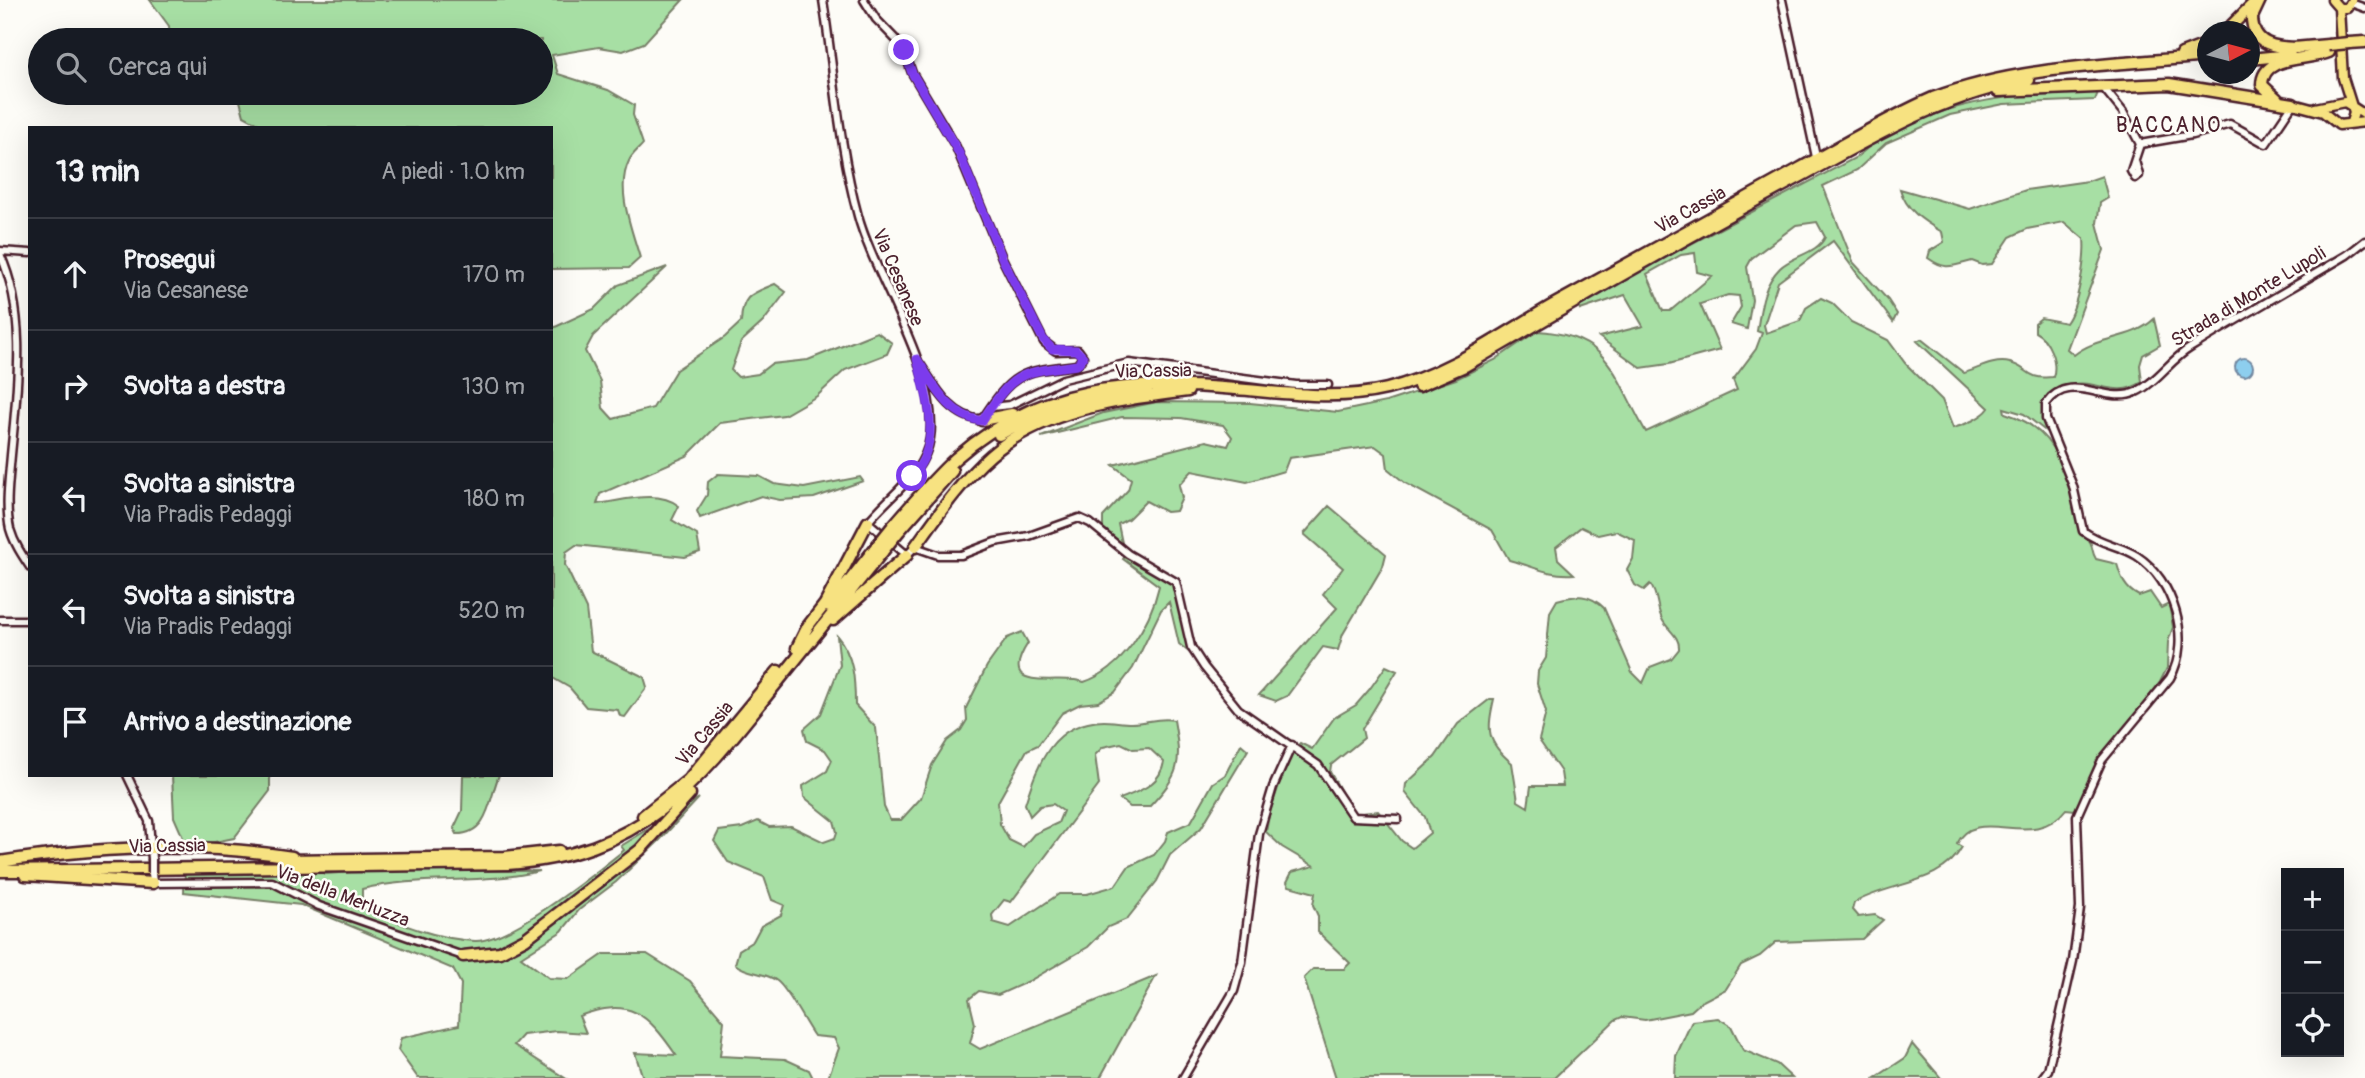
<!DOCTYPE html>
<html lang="it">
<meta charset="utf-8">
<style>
body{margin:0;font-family:Pangolin,sans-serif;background:#20242c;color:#f1f3f6}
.controls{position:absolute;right:21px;bottom:21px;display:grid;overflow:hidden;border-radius:0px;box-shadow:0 7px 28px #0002}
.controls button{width:63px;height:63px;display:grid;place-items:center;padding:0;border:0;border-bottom:2px solid #363941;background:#171b24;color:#f1f3f6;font:35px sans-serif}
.compass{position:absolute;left:2197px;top:21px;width:63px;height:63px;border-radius:50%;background:#171b24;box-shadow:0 7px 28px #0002;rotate:84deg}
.stop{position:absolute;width:21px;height:21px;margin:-16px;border:5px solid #7c3aed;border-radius:50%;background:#fff}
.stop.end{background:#7c3aed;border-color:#fff;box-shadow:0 2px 7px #0008}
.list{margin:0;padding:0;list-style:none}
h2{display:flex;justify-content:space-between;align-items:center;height:91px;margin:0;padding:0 28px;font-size:30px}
h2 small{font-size:23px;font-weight:400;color:#9ea1a6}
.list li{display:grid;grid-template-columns:46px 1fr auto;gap:21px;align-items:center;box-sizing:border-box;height:112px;padding:0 28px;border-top:2px solid #363941}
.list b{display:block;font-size:26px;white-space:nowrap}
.list p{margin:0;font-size:23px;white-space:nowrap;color:#9ea1a6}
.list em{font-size:23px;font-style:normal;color:#9ea1a6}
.icon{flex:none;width:38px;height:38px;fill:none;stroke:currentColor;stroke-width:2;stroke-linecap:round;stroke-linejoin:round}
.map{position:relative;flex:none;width:2365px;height:1078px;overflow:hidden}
.search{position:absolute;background:#171b24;box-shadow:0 7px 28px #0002;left:28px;top:28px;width:525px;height:77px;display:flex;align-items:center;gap:18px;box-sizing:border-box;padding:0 24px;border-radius:38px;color:#9ea1a6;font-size:26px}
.panel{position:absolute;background:#171b24;box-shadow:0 7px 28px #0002;left:28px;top:126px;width:525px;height:651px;border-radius:0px}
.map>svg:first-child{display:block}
.green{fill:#a7dfa4;stroke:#787f68;stroke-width:2;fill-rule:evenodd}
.water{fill:#8dceee;stroke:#7288a0;stroke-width:2}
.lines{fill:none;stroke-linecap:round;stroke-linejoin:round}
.minor-casing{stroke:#4a1f2b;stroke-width:11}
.major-casing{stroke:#4a1f2b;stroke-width:13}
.highway-casing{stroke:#4a1f2b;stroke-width:15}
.minor{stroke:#fdfcf7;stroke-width:6}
.major{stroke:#f7e281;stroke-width:8}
.highway{stroke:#f7e281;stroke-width:10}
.minor-bridge-casing{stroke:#4a1f2b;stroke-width:11;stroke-linecap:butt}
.highway-bridge-casing{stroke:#4a1f2b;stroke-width:15;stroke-linecap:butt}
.minor-bridge{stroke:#fdfcf7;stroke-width:6}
.highway-bridge{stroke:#f7e281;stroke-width:10}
.route{stroke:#7c3aed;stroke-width:9}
.labels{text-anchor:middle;stroke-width:5;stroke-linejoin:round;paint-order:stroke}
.street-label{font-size:19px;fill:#4a1f2b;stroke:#fdfcf7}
.neighbourhood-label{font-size:21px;letter-spacing:2px;fill:#4a1f2b;stroke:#fdfcf7}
</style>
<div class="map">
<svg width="2365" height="1078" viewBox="0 0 2365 1078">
<rect width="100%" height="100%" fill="#fdfcf7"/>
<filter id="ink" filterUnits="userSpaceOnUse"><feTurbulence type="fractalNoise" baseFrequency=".0143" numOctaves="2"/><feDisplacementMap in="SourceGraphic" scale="14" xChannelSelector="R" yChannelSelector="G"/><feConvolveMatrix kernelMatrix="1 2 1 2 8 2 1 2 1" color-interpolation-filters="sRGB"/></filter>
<g filter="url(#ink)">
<!-- green -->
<path class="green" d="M150 0H683L644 43 623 51 599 47 552 55 558 74 608 90 634 105 633 115 643 144C639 149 631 155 629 161 615 189 632 230 640 258L629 268 551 269V128H266L244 116 238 93H541V40H170L169 26Z
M2099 90 2095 100 2004 104 1950 115 1886 143 1857 170 1823 186 1853 262 1888 300 1897 314 1893 322 1833 241 1778 282 1764 325 1766 333 1800 321 1806 308 1821 298 1832 303 1851 322 1888 340 1905 363 1942 400 1953 428C1965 425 1983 417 1989 408L1917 341 1921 339 1964 373C1978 369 1994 359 2010 363 2030 368 2025 380 2053 377 2058 362 2049 339 2035 332V323L2041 318 2066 323C2078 307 2086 259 2084 239L2064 222 2027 229 2010 237 1992 264 1982 265 1972 261C1952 266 1946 271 1928 258L1930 251 1944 242 1942 232C1923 221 1906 210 1900 189L1970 209 2026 190 2088 181 2102 176 2108 198 2100 203 2097 223 2104 250 2067 349 2074 355C2098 335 2131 341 2154 319L2160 345 2143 355 2140 365 2142 382C2115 400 2097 378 2070 385 2062 386 2055 391 2048 394L2044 403 2048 433 2024 414 2004 408 2005 413C2066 432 2064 483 2082 531 2084 536 2090 539 2091 544 2093 549 2092 553 2096 559L2117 564C2121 578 2125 589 2139 596L2150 592 2161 608 2169 604 2173 627 2168 642 2167 668 2160 682 2106 753 2075 810 2066 809C2033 853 1977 803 1957 844L1962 847C1942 885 1889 882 1854 903L1852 910 1858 917 1875 915 1883 920 1862 939 1776 942 1760 956 1741 965 1726 989 1701 1002 1691 1011 1645 1020 1622 1017 1615 1020 1554 1078H1336L1304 978 1313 969H1344L1350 963 1318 932V916L1313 905 1315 893 1289 886 1287 882 1292 872 1314 866 1282 847 1266 832 1269 815 1289 755 1300 743 1312 749 1334 718 1356 705 1369 690 1386 666 1397 671 1362 729 1364 738 1331 765 1330 772 1354 814 1378 811 1402 841 1412 848 1430 833 1425 817 1405 792 1406 784 1435 757 1458 724 1490 699H1494C1487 730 1486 742 1512 763L1518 801 1528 807 1531 786H1563L1561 772 1539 740 1546 712 1537 684 1538 671 1546 658 1550 612 1557 600C1577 595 1589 593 1604 608L1632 672 1643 683 1650 667 1671 659 1679 649C1680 637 1669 631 1663 621 1656 609 1659 596 1650 584L1644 590 1635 585 1627 570 1633 559 1635 540 1616 531 1598 535 1581 527 1556 547 1558 559 1574 574C1547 576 1534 566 1509 560L1492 530 1405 483 1388 469 1386 454 1375 446 1289 458 1284 471 1247 482 1192 471 1179 485 1182 498 1176 511 1166 512 1146 501 1128 519 1118 524 1122 543 1103 531V517L1128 490 1131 479 1113 465 1206 441 1228 446 1232 437 1223 425 1181 418 1122 417 1041 437 1103 413 1157 402 1250 403 1338 412 1386 402 1456 379 1495 360 1537 331C1612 335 1614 377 1646 432L1737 390 1733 380 1756 349 1762 333 1757 331C1761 308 1762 286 1780 268 1792 256 1818 253 1825 237L1817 222 1796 225 1752 258 1747 267 1752 300 1747 329 1731 324 1741 307 1739 296 1728 295 1700 304 1720 350 1669 364 1641 368 1599 337 1643 326 1625 295 1580 310V302L1855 158C1864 152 1871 144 1880 139 1953 98 2018 94 2099 90ZM1695 253 1697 272 1712 276 1670 311H1663L1647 274 1681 255Z
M667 267 593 336 585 351 600 381 603 408 613 419 653 408 676 370 725 337 741 322C742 295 751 294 775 284L786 292 763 322 741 342 731 370 738 377 758 374 771 364 808 360 877 332 892 343 887 354 845 370 817 396 784 415 720 423 687 456 600 494 597 504C622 501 658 489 679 506L672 520 697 535 700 552 685 557 576 545 566 552 565 565 586 609 591 651 644 677 647 687 625 717 620 716 618 710 586 707 570 688 551 677V329L594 309 618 285Z
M718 474 759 476 774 484 804 488 860 477 863 481 814 498 780 500 761 496 700 518 697 511 707 495 708 482Z
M1329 506 1386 554 1383 566 1343 634 1338 650 1323 647 1287 696 1276 701 1259 695 1337 608 1323 594 1343 568 1304 534Z
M1125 556 1170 578 1179 593 1190 653 1179 644 1169 602 1161 610 1133 668 1115 692 1098 702 1080 704 1062 713 1038 745 1027 750 998 802 1000 824 1009 840 1023 847 1034 834 1058 823 1063 811 1053 804 1040 806 1030 816 1025 804C1038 763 1053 722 1104 721 1113 721 1122 723 1131 723 1147 723 1158 717 1174 720 1182 765 1180 774 1149 807H1130L1120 799C1140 791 1160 785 1164 762L1149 748 1133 749 1121 743 1103 747 1095 755 1099 785 1011 902 1004 900 992 915 993 922 1010 927 1059 894H1087L1115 886 1128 867 1154 855 1165 841 1168 832 1191 822 1213 783 1225 775 1241 744 1248 750 1201 828 1170 855 1157 881 1127 919 1108 927 1088 947 1029 981 998 995 979 991 969 999 975 1024 970 1043 980 1049 1156 976 1100 1078H828L839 1048 834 1038 814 1036C805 1024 788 989 777 981 765 972 747 974 735 964L739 950 753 941 761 926 781 915 784 905 772 900 764 877 728 862 714 841 719 831 742 828 758 821 769 827 791 826 824 842 835 838 837 832 834 821 804 797 803 786 827 771 832 760 825 750 807 741 804 729 821 714 840 665 837 636C854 656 855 680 855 705L876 728 884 807 890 820H901L921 798 932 765 947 741 961 730 967 720 966 708 987 666 1007 638 1022 632 1028 643C994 696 1060 673 1084 682 1123 669 1150 625 1159 586L1123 559Z
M172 775H270V791L234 838 200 845 184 840 174 817Z
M463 775H499C489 799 489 834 457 834L454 828 462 811Z
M699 798 659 841 616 882 579 910 562 931 521 957 549 978 568 979 604 954H647L690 981 724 1021 720 1056 785 1059 809 1070 813 1078H643L635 1053 676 1055C647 1013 630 997 579 1016L586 1033 557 1031 523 1035 514 1045 565 1078H418L398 1050 401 1038 459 1025 461 984 453 969 301 905 184 892 185 873 298 868 326 874 364 871H540C481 885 421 875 362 889V908C398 923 435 939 475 941 510 942 595 873 624 850L621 846Z
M1718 1018 1731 1026 1743 1050 1777 1064 1792 1078H1675L1676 1056 1692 1021Z
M1912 1044 1941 1078H1875L1905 1058Z"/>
<!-- water -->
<path class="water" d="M2235 367a9 9 0 1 1 18 0a9 9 0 1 1-18 0Z"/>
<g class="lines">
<!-- minor casing -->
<g class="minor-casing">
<path id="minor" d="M823 0C834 71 839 147 858 216 875 279 940 373 930 438 925 473 890 495 868 522L907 555 915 547 938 555H961L995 542 1029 536 1079 518 1090 523 1128 554 1176 582 1191 647 1204 667 1238 709 1318 765 1353 817 1398 819
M864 0 876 19 903 47 912 73 956 147 1003 260 1044 342 1056 351 1078 350 1083 357 1077 365C1020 372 1014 371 982 420 950 417 936 388 920 364
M1782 0 1816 157
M2351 3 2365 8
M2102 86 2123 112 2140 144 2192 135 2230 124 2266 144 2293 104
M2135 161 2139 175 2135 178 2131 171 2140 144
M0 251 30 253
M0 254C28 315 17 390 11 455 9 479 5 506 10 529 14 543 22 555 30 567
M991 407 1010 405 1063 379 1129 363 1296 385H1328
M0 620H30
M127 775 149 821 152 859
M152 873 153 883 272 882 319 906 463 956
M1183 1078 1234 991 1242 962 1259 834 1273 787 1292 745
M2042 1078 2048 1070 2073 961 2080 908 2077 816 2102 760 2170 678C2192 640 2174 580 2137 556 2120 545 2102 545 2083 531L2073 486 2046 419V404C2070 369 2106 406 2136 392 2156 383 2170 360 2190 348 2241 316 2295 286 2347 255L2365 241"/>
</g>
<!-- major casing -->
<g class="major-casing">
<path id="major" d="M2332 0 2339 8 2343 78 2354 113 2351 122
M2339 8H2347L2352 0
M2293 104 2323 112 2339 125 2365 122
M2315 108 2345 102 2365 115"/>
</g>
<!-- highway casing -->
<g class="highway-casing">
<path id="highway" d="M2260 0 2252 17C2252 45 2276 48 2298 48
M2225 32 2255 2
M2349 43 2365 42
M2294 48 2328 45
M2182 54 2208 44
M2250 59 2290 55
M1998 91 2169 84 2293 104
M2277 99 2262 85C2262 54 2309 61 2329 52
M1419 386 1465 366C1572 303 1680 241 1790 182 1867 141 1941 94 2029 80
M982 420 1012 414
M999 435C1046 406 1093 396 1147 390
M892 527C913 503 933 479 956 458 1041 384 1128 380 1236 389 1286 393 1337 401 1387 389 1448 374 1499 336 1553 305 1635 259 1717 214 1799 169 1843 145 1887 118 1933 98 2021 65 2115 65 2208 56
M899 531 952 471
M915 547C938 515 961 481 991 455 1045 408 1121 400 1188 391
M829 607 876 547
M833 620 907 555
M797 648 808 626 825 604 868 522
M643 816 688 780 778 671
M284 860 505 857 559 851
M0 862C95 847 197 842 292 857
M0 871 507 864C641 855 695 786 772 689 809 643 846 597 883 551
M25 875 153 883
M463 956 500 952 525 939 640 850 690 794"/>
</g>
<!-- minor -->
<use href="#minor" class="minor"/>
<!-- major -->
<use href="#major" class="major"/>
<!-- highway -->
<use href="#highway" class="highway"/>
<!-- minor-bridge casing -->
<g class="minor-bridge-casing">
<path id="minor-bridge" d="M152 859V873"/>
</g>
<!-- highway-bridge casing -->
<g class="highway-bridge-casing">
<path id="highway-bridge" d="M2328 45 2349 43
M876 547 892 527
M883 551 899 531"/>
</g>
<!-- minor-bridge -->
<use href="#minor-bridge" class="minor-bridge"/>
<!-- highway-bridge -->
<use href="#highway-bridge" class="highway-bridge"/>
</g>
</g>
<g class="lines" filter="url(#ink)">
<!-- route -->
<path class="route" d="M904 50 912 73 959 153 1003 260 1043 339 1052 349 1076 350 1083 357 1077 365C1020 373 1015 370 982 421 948 416 934 385 917 359 927 399 943 441 912 476"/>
</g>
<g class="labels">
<!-- street labels -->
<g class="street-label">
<text transform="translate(1690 209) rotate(-29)" y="7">Via Cassia</text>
<text transform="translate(899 277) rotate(67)" y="7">Via Cesanese</text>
<text transform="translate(2248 296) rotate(-31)" y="7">Strada di Monte Lupoli</text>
<text transform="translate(1153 370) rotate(-1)" y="7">Via Cassia</text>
<text transform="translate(704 733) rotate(-50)" y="7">Via Cassia</text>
<text transform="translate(167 845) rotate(-1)" y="7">Via Cassia</text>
<text transform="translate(343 895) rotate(21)" y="7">Via della Merluzza</text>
</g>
<!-- neighbourhood labels -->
<g class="neighbourhood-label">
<text x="2169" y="132">BACCANO</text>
</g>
</g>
</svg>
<div class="controls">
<button>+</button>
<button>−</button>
<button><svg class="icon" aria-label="locate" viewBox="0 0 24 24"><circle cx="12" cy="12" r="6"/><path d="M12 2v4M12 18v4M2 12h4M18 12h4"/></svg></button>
</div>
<svg class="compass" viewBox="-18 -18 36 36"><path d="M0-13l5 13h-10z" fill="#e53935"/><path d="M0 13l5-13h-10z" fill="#9ea1a6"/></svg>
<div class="stop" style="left:912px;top:476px"></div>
<div class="stop end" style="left:904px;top:50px"></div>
<div class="search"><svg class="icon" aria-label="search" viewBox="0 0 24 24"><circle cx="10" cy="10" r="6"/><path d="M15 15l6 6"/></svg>Cerca qui</div>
<section class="panel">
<h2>13 min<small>A piedi · 1.0 km</small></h2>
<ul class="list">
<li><svg class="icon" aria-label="ahead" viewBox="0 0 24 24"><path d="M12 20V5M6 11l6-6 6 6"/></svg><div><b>Prosegui</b><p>Via Cesanese</p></div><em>170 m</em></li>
<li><svg class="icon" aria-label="right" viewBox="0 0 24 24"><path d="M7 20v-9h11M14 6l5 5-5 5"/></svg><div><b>Svolta a destra</b></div><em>130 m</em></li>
<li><svg class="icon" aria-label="left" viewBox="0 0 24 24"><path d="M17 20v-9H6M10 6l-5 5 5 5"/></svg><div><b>Svolta a sinistra</b><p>Via Pradis Pedaggi</p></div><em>180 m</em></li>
<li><svg class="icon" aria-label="left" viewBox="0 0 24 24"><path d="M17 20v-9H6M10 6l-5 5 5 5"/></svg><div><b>Svolta a sinistra</b><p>Via Pradis Pedaggi</p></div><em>520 m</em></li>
<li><svg class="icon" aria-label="arrive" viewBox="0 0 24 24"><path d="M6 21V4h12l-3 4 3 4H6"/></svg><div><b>Arrivo a destinazione</b></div></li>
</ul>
</section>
</div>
